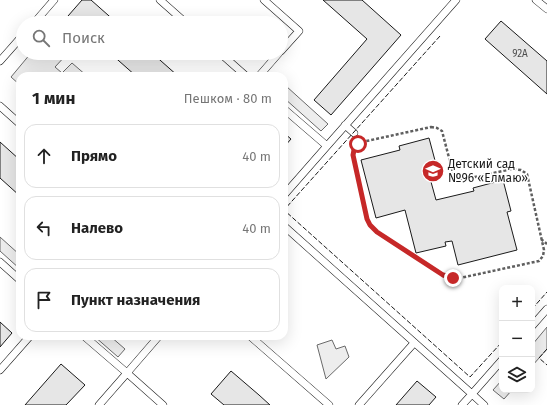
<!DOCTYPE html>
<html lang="ru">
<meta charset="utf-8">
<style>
body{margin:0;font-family:"Fira Sans",sans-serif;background:#f2f2f2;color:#222}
.controls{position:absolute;right:12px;bottom:12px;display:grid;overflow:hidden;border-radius:8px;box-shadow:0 4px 16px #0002}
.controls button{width:36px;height:36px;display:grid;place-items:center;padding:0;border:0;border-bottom:1px solid #e0e0e0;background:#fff;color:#222;font:20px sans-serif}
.stop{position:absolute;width:12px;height:12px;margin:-9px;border:3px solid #c62828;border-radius:50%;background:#fff}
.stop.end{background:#c62828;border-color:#fff;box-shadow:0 1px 4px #0008}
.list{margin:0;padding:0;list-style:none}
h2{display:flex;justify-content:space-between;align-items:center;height:52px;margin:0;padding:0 16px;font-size:17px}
h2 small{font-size:13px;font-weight:400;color:#767676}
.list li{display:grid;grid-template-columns:26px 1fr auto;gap:12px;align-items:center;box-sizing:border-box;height:64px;margin:0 8px 8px;padding:0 8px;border:1px solid #e0e0e0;border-radius:12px}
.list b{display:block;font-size:15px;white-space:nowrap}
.list em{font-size:13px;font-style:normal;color:#767676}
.icon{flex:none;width:22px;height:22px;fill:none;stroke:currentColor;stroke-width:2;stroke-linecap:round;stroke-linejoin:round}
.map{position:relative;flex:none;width:547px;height:405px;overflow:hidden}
.search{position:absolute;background:#fff;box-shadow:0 4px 16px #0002;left:16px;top:16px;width:272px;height:44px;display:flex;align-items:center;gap:10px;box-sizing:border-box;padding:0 14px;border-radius:22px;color:#767676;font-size:15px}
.panel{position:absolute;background:#fff;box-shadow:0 4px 16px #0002;left:16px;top:72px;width:272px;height:268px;border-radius:12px}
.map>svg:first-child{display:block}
.built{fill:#ededed;stroke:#6a6a6a}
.building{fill:#e6e6e6;stroke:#1a1a1a}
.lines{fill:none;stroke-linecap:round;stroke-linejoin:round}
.service-casing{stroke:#1a1a1a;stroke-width:8}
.path{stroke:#5f5f5f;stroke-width:2.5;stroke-dasharray:3 2;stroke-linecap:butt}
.service{stroke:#fff;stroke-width:7}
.fence{stroke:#1a1a1a;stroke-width:1;stroke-dasharray:5 2;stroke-linecap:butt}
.route{stroke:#c62828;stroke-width:5}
.labels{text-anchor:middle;stroke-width:3;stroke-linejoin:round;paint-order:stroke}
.number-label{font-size:10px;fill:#4d4d4d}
.poi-label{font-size:12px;fill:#1a1a1a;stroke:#fff;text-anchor:start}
</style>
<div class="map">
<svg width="547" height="405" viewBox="0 0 547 405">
<rect width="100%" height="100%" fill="#fff"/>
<!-- built -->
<path class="built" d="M31 53H66L67 54 55 67 62 73 72 63 87 76H20V85L11 77Z
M286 86 328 124 321 131 284 98V89Z
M0 237 20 255V269L0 251Z
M547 327V349L532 366V345Z
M94 336H110L125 349 118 357Z
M332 340 336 349 345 346 349 357 326 379 317 345Z
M502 380V390H512L504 399 493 390Z"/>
<!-- building -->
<path class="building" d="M82 0H91L117 23H76L68 16Z
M323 0H362L401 35 331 115 314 100 367 39Z
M501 21 547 61V94L485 39Z
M110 53H152L178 76H136Z
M284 133 291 139 284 147Z
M429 138 437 168 428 171 436 200 474 191 473 188 503 180 511 211 507 212 517 250 458 265 452 241 445 242 446 246 416 253 405 210 376 218 361 160 400 150 399 146Z
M0 142 20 160V196L0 178Z
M0 322 12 333 0 347Z
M61 364 85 385 66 405H25Z
M231 371 259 395 270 405H224L211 394Z
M417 381 436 397 429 405H396Z"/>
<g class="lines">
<!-- service casing -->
<g class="service-casing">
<path id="service" d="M160 0 186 23
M264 0 299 31 281 51
M536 0 547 9
M34 23 54 0
M220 53 246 76
M0 61 23 35
M259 76 279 53
M0 106 20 124
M284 109 327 146 284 195
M345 125 354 133
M327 146 456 0
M284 226 472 394 502 360
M0 262 20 280
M532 326 547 309
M84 336 127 373 99 405
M159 336 127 373 163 405
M250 336 329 405
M0 370 30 336
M359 405 414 343
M462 405 472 394 484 405"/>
</g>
<!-- path -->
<path class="path" d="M431 127 437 128 442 131 453 173 457 179 461 180 512 169 521 170 527 174 544 250 543 256 539 261 460 278H453L443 275 377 232 370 225 367 219 354 160C353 152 355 146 362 142Z
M541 239 547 244"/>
<!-- service -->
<use href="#service" class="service"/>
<!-- fence -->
<path class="fence" d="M440 36 284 210 470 377 502 342
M532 309 547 292
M547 349 539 358 547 365"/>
</g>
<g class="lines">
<!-- route -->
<path class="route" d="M358 144 354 150 353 155 367 219 370 225 377 232 443 275 453 278"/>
</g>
<!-- icons -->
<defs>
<g id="school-disc" transform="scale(1.15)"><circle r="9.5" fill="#c62828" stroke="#fff"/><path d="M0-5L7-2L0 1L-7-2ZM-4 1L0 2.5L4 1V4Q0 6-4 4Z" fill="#fff"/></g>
</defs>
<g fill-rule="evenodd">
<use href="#school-disc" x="433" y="171"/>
</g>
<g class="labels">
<!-- number labels -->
<g class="number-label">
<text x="520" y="57">92А</text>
</g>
<!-- poi labels -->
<g class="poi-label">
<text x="448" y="168">Детский сад<tspan x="448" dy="14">№96 «Елмаю»</tspan></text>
</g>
</g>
</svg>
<div class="controls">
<button>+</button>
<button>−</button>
<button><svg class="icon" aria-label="layers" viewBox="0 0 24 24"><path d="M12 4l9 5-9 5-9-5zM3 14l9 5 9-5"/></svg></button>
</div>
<div class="stop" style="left:358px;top:144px"></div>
<div class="stop end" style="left:453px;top:278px"></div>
<div class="search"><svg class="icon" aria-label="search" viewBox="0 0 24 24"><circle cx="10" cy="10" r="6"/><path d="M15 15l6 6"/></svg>Поиск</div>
<section class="panel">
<h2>1 мин<small>Пешком · 80 m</small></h2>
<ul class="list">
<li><svg class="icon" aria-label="ahead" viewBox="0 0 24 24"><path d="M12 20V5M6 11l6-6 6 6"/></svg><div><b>Прямо</b></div><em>40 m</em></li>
<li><svg class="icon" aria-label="left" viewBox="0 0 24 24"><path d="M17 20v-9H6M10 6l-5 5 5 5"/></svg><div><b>Налево</b></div><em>40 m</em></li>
<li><svg class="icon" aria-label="arrive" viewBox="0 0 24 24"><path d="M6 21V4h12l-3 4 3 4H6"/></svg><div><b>Пункт назначения</b></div></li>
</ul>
</section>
</div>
